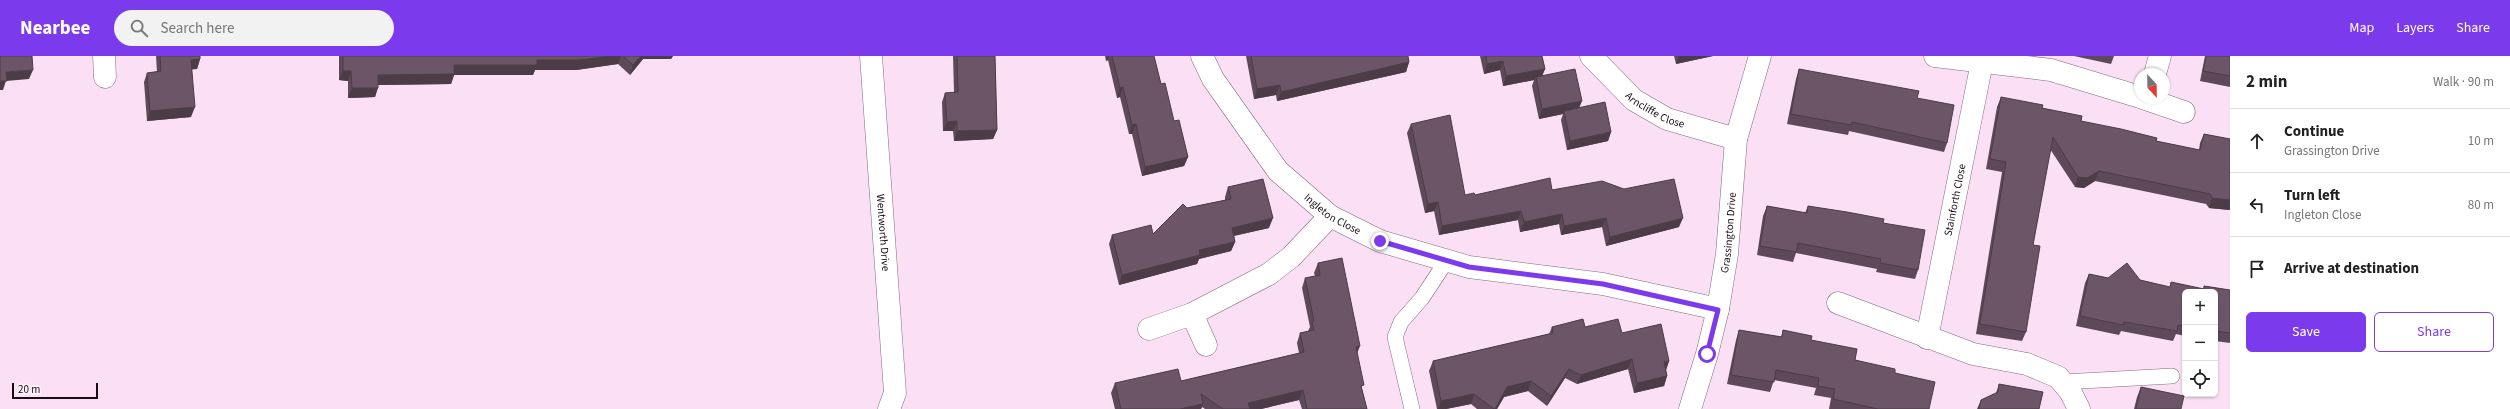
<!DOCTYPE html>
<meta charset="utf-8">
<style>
body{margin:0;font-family:"Source Sans 3",sans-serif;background:#f2f2f2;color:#222}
.controls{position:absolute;right:12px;bottom:12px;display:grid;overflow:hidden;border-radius:6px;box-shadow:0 1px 3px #0004}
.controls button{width:36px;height:36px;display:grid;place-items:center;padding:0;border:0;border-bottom:1px solid #e0e0e0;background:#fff;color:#222;font:20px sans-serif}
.compass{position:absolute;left:2134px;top:12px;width:36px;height:36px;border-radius:50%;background:#fff;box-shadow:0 1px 3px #0004;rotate:158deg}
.scale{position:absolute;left:12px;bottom:10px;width:86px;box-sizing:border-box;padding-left:4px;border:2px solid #160d14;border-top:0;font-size:11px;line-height:14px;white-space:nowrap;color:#160d14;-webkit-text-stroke:3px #fef3fc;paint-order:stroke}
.stop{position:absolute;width:12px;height:12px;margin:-9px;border:3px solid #7c3aed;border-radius:50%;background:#fff}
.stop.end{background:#7c3aed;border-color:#fff;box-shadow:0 1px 4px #0008}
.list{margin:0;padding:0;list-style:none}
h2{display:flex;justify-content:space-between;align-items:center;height:52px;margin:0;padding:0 16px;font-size:17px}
h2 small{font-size:13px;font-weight:400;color:#767676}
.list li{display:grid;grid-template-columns:26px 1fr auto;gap:12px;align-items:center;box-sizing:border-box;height:64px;padding:0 16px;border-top:1px solid #e0e0e0}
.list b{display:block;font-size:15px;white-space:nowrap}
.list p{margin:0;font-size:13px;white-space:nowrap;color:#767676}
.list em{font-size:13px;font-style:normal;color:#767676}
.actions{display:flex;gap:8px;padding:12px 16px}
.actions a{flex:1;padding:9px 0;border:1px solid #7c3aed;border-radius:6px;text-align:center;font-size:14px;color:#7c3aed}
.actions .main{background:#7c3aed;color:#fff}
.icon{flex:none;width:22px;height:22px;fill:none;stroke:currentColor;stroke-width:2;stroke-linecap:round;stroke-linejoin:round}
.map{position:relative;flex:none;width:2230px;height:353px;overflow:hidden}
header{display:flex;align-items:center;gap:24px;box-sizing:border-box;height:56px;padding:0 20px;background:#7c3aed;color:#fff}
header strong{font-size:19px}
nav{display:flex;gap:22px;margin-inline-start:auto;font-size:14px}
.search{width:280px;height:36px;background:#f2f2f2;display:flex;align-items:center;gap:10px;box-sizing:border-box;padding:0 14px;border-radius:22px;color:#767676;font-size:15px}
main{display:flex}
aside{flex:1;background:#fff}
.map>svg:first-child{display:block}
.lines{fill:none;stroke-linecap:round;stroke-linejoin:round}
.lane-casing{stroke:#826a7c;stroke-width:16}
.street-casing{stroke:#826a7c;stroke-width:23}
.lane{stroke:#fff;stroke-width:15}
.street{stroke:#fff;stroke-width:22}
.wall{fill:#5d4959}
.shaded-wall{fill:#4c3c48}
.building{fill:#6c5567;stroke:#4c3c48}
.route{stroke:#7c3aed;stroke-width:5}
.labels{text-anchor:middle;stroke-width:4;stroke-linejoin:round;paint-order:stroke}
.street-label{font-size:11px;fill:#160d14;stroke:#fef3fc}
</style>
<header>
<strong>Nearbee</strong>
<div class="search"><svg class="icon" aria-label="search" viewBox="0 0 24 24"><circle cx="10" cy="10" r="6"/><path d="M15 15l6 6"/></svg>Search here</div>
<nav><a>Map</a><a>Layers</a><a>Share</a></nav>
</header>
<main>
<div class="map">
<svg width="2230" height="353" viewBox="0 0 2230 353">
<rect width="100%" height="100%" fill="#fbe0f5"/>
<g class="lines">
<!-- lane casing -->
<g class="lane-casing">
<path id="lane" d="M2063 326 2172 320
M1412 353 1395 281 1401 266 1422 242 1447 204"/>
</g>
<!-- street casing -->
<g class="street-casing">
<g id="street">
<path d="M104 0 105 21"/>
<path id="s1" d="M871 0 895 337 889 353"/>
<path id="s2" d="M1202 0 1213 23 1278 115 1330 160 1380 185 1469 211 1603 228 1718 253"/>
<path id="s3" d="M1591 0 1634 44 1667 63 1736 83"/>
<path d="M1935 0 2051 14 2140 41"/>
<path d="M2155 18 2160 0"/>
<path d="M2143 42 2184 56"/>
<path d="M1838 247 1973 298 2027 308 2058 321 2070 335 2079 353"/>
<path d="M1192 258 1206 289"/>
<path d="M1149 273 1192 258 1269 218 1291 201 1330 160"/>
<path id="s4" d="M1927 282 1982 6"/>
<path id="s5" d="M1690 353 1707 298 1718 253 1727 198 1736 83 1760 0"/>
</g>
</g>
<!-- lane -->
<use href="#lane" class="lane"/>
<!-- street -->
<use href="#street" class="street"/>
</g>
<!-- wall -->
<path class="wall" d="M156 0H200V3L197 13H192L191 61 147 65 144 26 147 17 157 16Z
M339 0H673L671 3H643L630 19 618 8 576 14H535L533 19H454L451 28 378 29 375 41 348 42V25L339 24Z
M953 0H995L997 74 993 83 954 85 953 75H943L942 46 945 37 954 36Z
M1105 0H1154L1161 28 1174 65 1188 101 1184 110 1142 120 1132 78H1129L1120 41 1117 42 1108 4 1106 5Z
M1246 0H1408L1409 6 1406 16 1277 45 1276 39 1254 43Z
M1480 0H1542L1545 13 1542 19 1579 52 1611 76 1608 85 1567 94 1561 64 1563 58 1539 63 1532 30 1534 24 1503 30 1500 14 1484 18Z
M1674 0H1713L1676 8Z
M2074 0H2114L2111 8Z
M2205 0H2230V31L2200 25Z
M1799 13 1917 42 1947 87 1944 96 1849 75 1848 79 1787 68 1796 23Z
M2001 41 2042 52 2081 65 2156 85 2199 94 2200 87 2204 78 2230 83V154L2209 152 2206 148 2095 125 2084 132 2075 131 2050 93 2033 189 2026 276 2022 285 1976 278 2002 116 1986 113 1997 51Z
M1411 68 1465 139H1475L1552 134 1679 171 1606 190 1602 171 1561 179 1559 168 1520 176 1518 164 1439 179 1434 155 1425 157 1407 77Z
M1228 131 1269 172 1234 180 1235 186 1231 195 1199 203 1197 208 1119 229 1109 188 1112 179 1153 178 1187 152 1225 144V141Z
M1767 150 1805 157 1808 150 1883 167 1918 214 1915 223 1876 216 1877 213 1796 197 1793 206 1757 199 1763 160Z
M1318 207 1357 296 1362 333 1367 353H1302L1299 344 1261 353H1205L1202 351 1201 353H1115L1111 337 1115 327 1181 325 1299 297 1297 287 1300 277 1308 275 1310 271 1302 232 1305 222 1315 220 1314 217Z
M2089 218 2108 222 2140 224 2170 231 2171 226 2203 233 2204 230 2230 234V287L2215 285V236H2185V280L2176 278 2173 285 2121 275 2119 279 2076 270 2085 227Z
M1552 271H1585L1622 277 1669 305 1666 314 1667 320 1664 330 1634 337 1628 313 1577 328 1565 322 1547 350 1528 335 1504 341 1497 353H1477L1471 348 1446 353H1437L1429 315 1433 305 1549 278Z
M1739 274 1781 281 1783 274 1811 284 1855 304 1895 317 1929 353H1829L1831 342 1814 339 1816 332 1774 324 1770 336 1727 328 1736 284Z
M1999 328 2039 353H1977L1981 344 1996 337Z
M2141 331 2181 353H2134L2137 341Z"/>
<!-- shaded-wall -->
<path class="shaded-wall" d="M612 0H621L618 8 576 14H535L533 19H454L451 28 375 29 378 19 454 9Z
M641 0H673L671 3H643L630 19 633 9Z
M1107 0H1109L1108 4 1106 5Z
M1679 0H1713L1676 8Z
M200 3 197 13 187 14 191 4Z
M1503 5 1500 14 1484 18 1487 8Z
M1409 6 1406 16 1277 45 1281 36Z
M1545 13 1541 23 1536 21 1534 24 1503 30 1506 20Z
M33 14 29 23 6 25 3 34H0V25L6 16Z
M343 15H351L348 25 339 24Z
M1280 29 1276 39 1254 43 1257 33Z
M1123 31 1120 41 1117 42 1120 32Z
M352 32H378L375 41 348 42Z
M1582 45 1578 55H1564L1563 58 1539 63 1542 53Z
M195 51 191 61 147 65 150 55Z
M957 65 953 75H943L947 66Z
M1136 68 1132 78H1129L1132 69Z
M997 74 993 83 954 85 957 75Z
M1611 76 1608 85 1567 94 1570 85Z
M1188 101 1184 110 1142 120 1145 111Z
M2099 115 2095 125 2084 132 2075 131 2078 121Z
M2212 142 2230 144V154L2209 152Z
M1438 146 1434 155 1425 157 1428 148Z
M1521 155 1518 164 1439 179 1442 170Z
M1562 158 1559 168 1520 176 1524 166Z
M1273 162 1269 172 1228 181 1232 172Z
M1606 162 1602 171 1561 179 1564 170Z
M1683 162 1679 171 1606 190 1610 181Z
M1235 186 1231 195 1199 203 1197 208 1119 229 1122 219 1199 194Z
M1360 290 1356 300V291Z
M1632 303 1628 313 1577 328 1581 319Z
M1669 305 1666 314 1664 306Z
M1569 313 1565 322 1547 350 1551 340Z
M1667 320 1664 330 1634 337 1637 327Z
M1531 325 1528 335 1504 341 1497 353H1495L1507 331Z
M1303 334 1299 344 1261 353H1246L1248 347Z
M1474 338 1471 348 1446 353H1438L1441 345Z
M1203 348 1201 353H1180Z"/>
<!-- building -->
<path class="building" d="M0 0H32L33 14 6 16 7 25H0Z
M160 0H200V3L191 4 195 51 150 55 147 17 161 15Z
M343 0H612L580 4H537V9H454V18L378 19V32H352L351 15H343Z
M623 0H641L633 9Z
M957 0H995L997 74 957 75V65L947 66 945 37 958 36Z
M1112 0H1154L1161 28 1165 27 1174 65 1179 64 1188 101 1145 111 1136 68 1132 69 1123 31 1120 32Z
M1251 0H1408L1409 6 1281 36 1280 29 1257 33Z
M1486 0H1542L1545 13 1506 20 1503 5 1487 8Z
M2206 0H2230V20L2203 15Z
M1575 13 1582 45 1542 53 1536 21Z
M1799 13 1919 35 1917 42 1954 49 1947 87 1852 66 1851 69 1791 58Z
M2001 41 2043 49 2042 52 2082 60 2081 65 2121 73 2157 82 2156 85 2200 94 2204 78 2230 83V144L2212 142 2210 138 2099 115 2087 122 2078 121 2053 81 2033 189 2040 190 2026 276 1980 268 2006 106 1990 103Z
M1605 46 1611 76 1570 85 1564 55Z
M1450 59 1465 139 1474 137 1475 139 1550 122 1552 134 1602 125 1624 133 1674 123 1683 162 1610 181 1606 162 1564 170 1562 158 1524 166 1521 155 1442 170 1438 146 1428 148 1411 68Z
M1263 123 1273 162 1232 172 1235 186 1199 194 1200 199 1122 219 1112 179 1151 169 1153 178 1183 148 1187 152 1231 143 1228 131Z
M1767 150 1807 157 1808 150 1847 156 1884 163 1883 167 1925 174 1918 214 1880 207 1881 203 1798 187 1796 196 1760 190Z
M1342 202 1360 290 1356 291 1364 329 1361 330 1367 353H1307L1303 334 1248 347 1250 353H1223L1201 338 1203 348 1180 353H1121L1115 327 1178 313 1181 325 1304 296 1300 277 1314 274 1312 266 1314 265 1305 222 1320 219 1318 207Z
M2127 207 2140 224 2170 231 2171 226 2204 233V230L2230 234V277L2215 275V236H2185V270L2178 269 2177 275 2124 266 2123 269 2080 260 2089 218 2108 222Z
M1583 263 1585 271 1618 263 1622 277 1661 268 1669 305 1664 306 1667 320 1637 327 1632 303 1581 319 1569 313 1551 340 1531 325 1507 331 1495 353H1494L1474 338 1441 345 1433 305 1553 277 1552 271Z
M1739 274 1782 281 1783 274 1812 280 1811 284 1857 293 1855 304 1895 313V317L1935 326 1929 353H1878L1833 343 1835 333 1818 330 1819 322 1776 314 1774 326 1731 319Z
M1999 328 2043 336 2039 353H1979L1981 344 1998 336Z
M2141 331 2184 340 2181 353H2136Z"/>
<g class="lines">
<!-- route -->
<path class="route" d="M1380 185 1469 211 1603 228 1718 254 1707 298"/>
</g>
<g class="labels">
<!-- street labels -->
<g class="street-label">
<text dy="4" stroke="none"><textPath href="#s3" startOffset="85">Arncliffe Close</textPath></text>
<text dy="4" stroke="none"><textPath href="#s4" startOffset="141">Stainforth Close</textPath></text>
<text dy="4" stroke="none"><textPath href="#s2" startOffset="208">Ingleton Close</textPath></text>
<text dy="4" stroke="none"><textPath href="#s1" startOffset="177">Wentworth Drive</textPath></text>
<text dy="4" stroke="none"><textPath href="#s5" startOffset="181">Grassington Drive</textPath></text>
</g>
</g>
</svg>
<div class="controls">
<button>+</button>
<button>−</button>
<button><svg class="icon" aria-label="locate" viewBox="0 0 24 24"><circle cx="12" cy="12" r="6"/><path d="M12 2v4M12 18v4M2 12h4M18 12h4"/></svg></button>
</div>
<svg class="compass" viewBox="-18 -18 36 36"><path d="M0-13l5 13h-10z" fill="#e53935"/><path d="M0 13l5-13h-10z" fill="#767676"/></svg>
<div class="scale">20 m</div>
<div class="stop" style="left:1707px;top:298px"></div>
<div class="stop end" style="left:1380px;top:185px"></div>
</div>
<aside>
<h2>2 min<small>Walk · 90 m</small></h2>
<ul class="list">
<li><svg class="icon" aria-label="ahead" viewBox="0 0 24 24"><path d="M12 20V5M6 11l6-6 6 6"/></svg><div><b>Continue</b><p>Grassington Drive</p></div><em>10 m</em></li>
<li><svg class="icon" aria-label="left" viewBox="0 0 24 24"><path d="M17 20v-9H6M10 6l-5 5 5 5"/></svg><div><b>Turn left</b><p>Ingleton Close</p></div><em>80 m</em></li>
<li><svg class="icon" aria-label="arrive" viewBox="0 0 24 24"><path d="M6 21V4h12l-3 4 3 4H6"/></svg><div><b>Arrive at destination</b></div></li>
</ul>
<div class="actions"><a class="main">Save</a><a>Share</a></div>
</aside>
</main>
